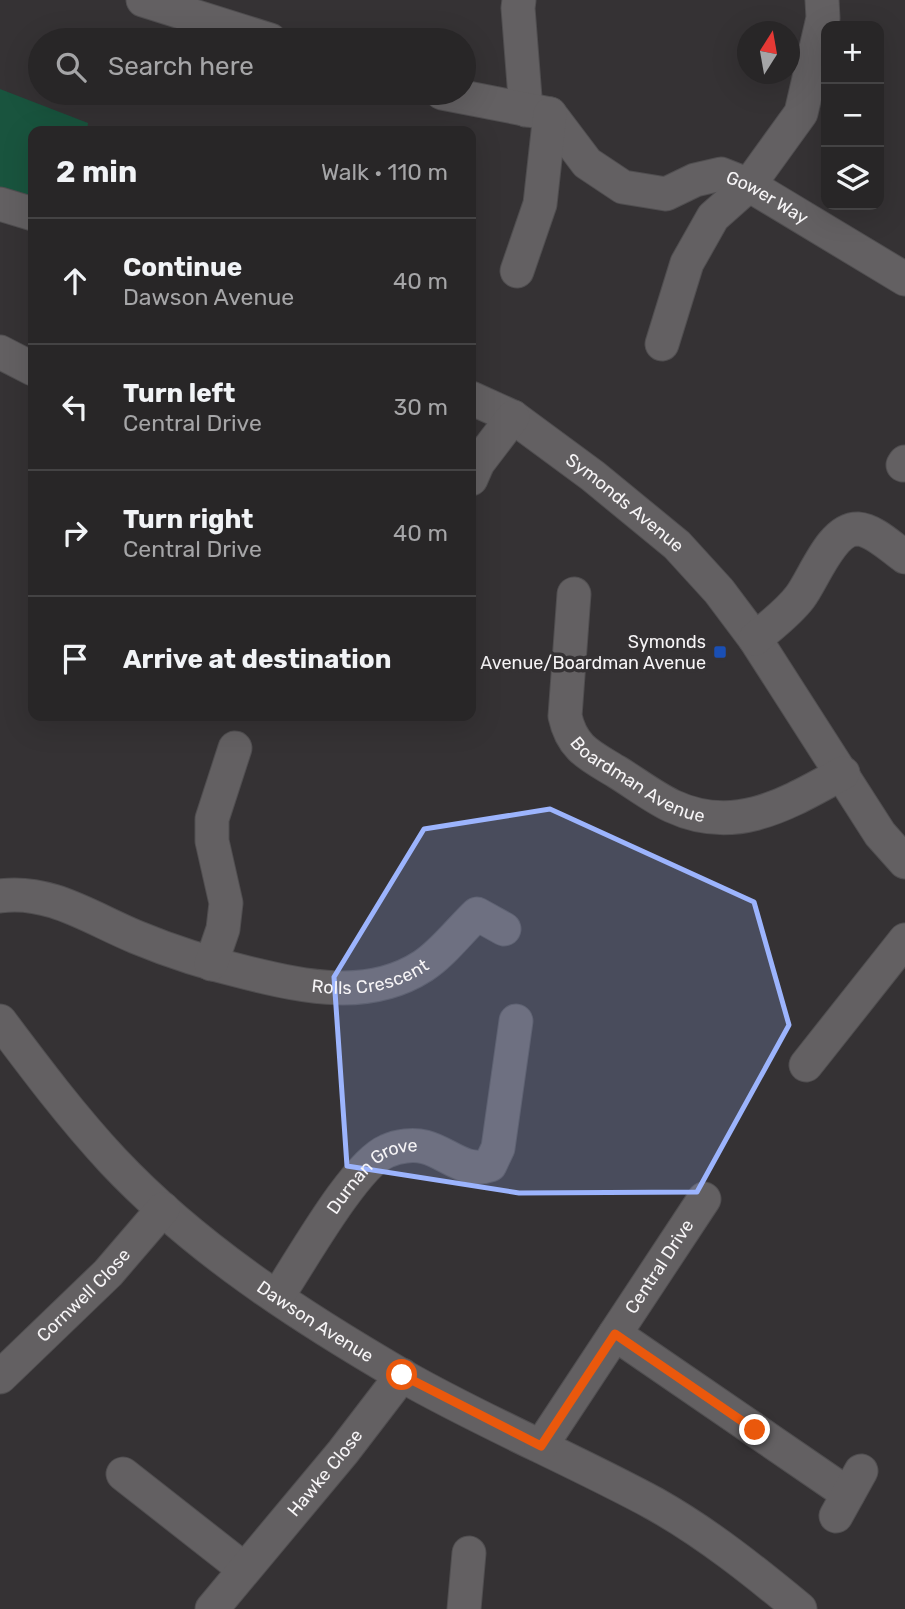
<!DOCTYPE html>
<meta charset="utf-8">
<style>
body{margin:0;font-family:Rubik,sans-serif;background:#343233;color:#f1f3f6}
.controls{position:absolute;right:21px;top:21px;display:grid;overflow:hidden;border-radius:14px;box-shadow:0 7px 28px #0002}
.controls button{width:63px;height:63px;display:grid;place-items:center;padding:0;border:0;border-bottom:2px solid #444344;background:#282627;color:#f1f3f6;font:35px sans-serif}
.compass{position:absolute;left:737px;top:21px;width:63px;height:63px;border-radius:50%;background:#282627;box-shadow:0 7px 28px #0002;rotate:11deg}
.stop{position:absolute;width:21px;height:21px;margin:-16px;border:5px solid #ea580c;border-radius:50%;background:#fff}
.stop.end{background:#ea580c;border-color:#fff;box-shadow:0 2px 7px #0008}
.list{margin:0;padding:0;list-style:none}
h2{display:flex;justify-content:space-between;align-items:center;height:91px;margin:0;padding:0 28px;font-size:30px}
h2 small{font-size:23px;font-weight:400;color:#a5a5a7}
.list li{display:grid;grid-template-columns:46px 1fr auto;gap:21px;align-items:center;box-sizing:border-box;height:126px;padding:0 28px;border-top:2px solid #444344}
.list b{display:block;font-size:26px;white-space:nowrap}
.list p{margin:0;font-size:23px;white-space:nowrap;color:#a5a5a7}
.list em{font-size:23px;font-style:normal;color:#a5a5a7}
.icon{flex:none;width:38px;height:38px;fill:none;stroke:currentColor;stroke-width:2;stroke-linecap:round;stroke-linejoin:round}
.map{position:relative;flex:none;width:905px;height:1609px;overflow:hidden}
.search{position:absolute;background:#282627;box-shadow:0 7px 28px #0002;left:28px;top:28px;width:448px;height:77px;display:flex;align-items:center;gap:18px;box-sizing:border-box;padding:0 24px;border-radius:38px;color:#a5a5a7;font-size:26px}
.panel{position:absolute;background:#282627;box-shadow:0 7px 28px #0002;left:28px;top:126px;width:448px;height:595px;border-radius:14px}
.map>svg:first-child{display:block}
.green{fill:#19543e}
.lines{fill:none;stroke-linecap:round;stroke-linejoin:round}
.minor-casing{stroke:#504e50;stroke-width:35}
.minor{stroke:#636062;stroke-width:33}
.route{stroke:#ea580c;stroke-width:9}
.marked{fill:#9cb4fd;fill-opacity:0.2;stroke:#9cb4fd;stroke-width:5;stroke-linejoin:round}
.transit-dot{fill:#1a4fb4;stroke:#353234;stroke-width:2.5}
.labels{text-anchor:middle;stroke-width:7;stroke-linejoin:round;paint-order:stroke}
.street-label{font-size:18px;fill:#f6f4f6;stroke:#353234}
.poi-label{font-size:18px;fill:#f6f4f6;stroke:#353234;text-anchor:end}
</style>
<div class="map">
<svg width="905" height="1609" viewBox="0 0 905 1609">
<rect width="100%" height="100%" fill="#353234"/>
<!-- green -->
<path class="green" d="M0 89 88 123 87 131H33V196L0 188Z"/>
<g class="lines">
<!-- minor casing -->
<g class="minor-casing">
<g id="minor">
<path d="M143 0 270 40"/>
<path d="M519 0 518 8 526 110"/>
<path id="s1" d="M442 93 550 114 587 163 623 187 666 194 695 180 721 174 749 185 905 279"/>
<path d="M0 204 33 214"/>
<path d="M517 271 540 204 550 114"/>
<path d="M662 344 687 263 713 217 749 185 801 113 823 18 822 0"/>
<path d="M0 352 33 369"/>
<path id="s2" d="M471 398 513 417 593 476 677 545 719 591 755 639 880 834 905 862"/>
<path d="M903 465 905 462"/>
<path d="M471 479 478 463 513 417"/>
<path id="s3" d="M574 594 565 716C572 749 591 756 617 772 635 783 653 797 672 806 736 836 788 803 843 773"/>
<path d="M755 639C770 626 788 613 800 597 814 579 831 528 858 529 874 530 892 548 905 557"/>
<path id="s4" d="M0 896C50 889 92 919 136 937 172 952 210 964 248 973 306 987 369 1001 423 966 442 954 461 929 477 914L504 929"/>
<path d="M211 964 223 929 226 903 212 841V819L235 748"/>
<path id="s5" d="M0 1021C36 1069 72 1117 113 1161 195 1248 298 1315 401 1375 483 1422 572 1459 655 1504 708 1534 754 1571 800 1609"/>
<path d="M806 1065 905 940"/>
<path id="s6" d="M277 1297C300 1263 354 1165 387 1151 398 1146 413 1144 425 1147 448 1153 465 1174 490 1165L498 1148 516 1021"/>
<path d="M615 1334 848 1494"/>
<path id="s7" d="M0 1377 108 1273 163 1209"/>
<path id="s8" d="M541 1446 704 1199"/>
<path d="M123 1474 244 1569"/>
<path d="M836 1516 861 1471"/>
<path id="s9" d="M212 1609 343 1452 402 1375"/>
<path d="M464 1609 469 1553"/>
</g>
</g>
<!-- minor -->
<use href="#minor" class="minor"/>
</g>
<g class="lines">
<!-- route -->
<path class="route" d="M402 1375 541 1446 615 1334 755 1430"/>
</g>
<!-- marked area -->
<path class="marked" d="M550 809 754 902 789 1025 697 1192 519 1193 347 1166 334 977 424 829Z"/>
<!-- markers -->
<rect class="transit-dot" x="713" y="645" width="14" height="14" rx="3.5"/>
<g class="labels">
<!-- street labels -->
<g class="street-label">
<text dy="6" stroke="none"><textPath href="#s1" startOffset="369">Gower Way</textPath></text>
<text dy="6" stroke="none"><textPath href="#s2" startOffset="187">Symonds Avenue</textPath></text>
<text dy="6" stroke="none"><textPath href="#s3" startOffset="224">Boardman Avenue</textPath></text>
<text dy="6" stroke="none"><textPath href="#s4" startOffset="387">Rolls Crescent</textPath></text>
<text dy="6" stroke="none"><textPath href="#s6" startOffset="158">Durnan Grove</textPath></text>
<text dy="6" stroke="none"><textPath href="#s8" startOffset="215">Central Drive</textPath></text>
<text dy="6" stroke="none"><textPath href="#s7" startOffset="117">Cornwell Close</textPath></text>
<text dy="6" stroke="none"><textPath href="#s5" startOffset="439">Dawson Avenue</textPath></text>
<text dy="6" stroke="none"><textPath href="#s9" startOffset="177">Hawke Close</textPath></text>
</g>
<!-- poi labels -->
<g class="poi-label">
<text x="706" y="648">Symonds<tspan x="706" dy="21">Avenue/Boardman Avenue</tspan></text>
</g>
</g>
</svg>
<div class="controls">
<button>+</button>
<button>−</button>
<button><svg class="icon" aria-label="layers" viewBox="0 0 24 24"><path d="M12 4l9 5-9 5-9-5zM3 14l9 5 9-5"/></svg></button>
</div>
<svg class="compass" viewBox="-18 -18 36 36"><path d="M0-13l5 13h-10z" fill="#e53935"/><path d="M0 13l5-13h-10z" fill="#a5a5a7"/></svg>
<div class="stop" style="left:402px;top:1375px"></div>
<div class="stop end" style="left:755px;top:1430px"></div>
<div class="search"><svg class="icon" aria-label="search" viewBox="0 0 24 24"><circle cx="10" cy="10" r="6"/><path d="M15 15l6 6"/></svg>Search here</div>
<section class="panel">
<h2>2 min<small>Walk · 110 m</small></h2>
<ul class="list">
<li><svg class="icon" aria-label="ahead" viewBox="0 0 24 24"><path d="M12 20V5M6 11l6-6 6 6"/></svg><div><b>Continue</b><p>Dawson Avenue</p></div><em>40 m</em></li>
<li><svg class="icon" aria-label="left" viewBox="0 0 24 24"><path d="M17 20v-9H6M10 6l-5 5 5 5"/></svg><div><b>Turn left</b><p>Central Drive</p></div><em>30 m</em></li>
<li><svg class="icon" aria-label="right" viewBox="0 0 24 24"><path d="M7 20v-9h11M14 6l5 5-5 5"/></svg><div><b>Turn right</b><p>Central Drive</p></div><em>40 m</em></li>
<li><svg class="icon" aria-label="arrive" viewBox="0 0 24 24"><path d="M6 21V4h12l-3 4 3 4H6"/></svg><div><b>Arrive at destination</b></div></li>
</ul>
</section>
</div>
